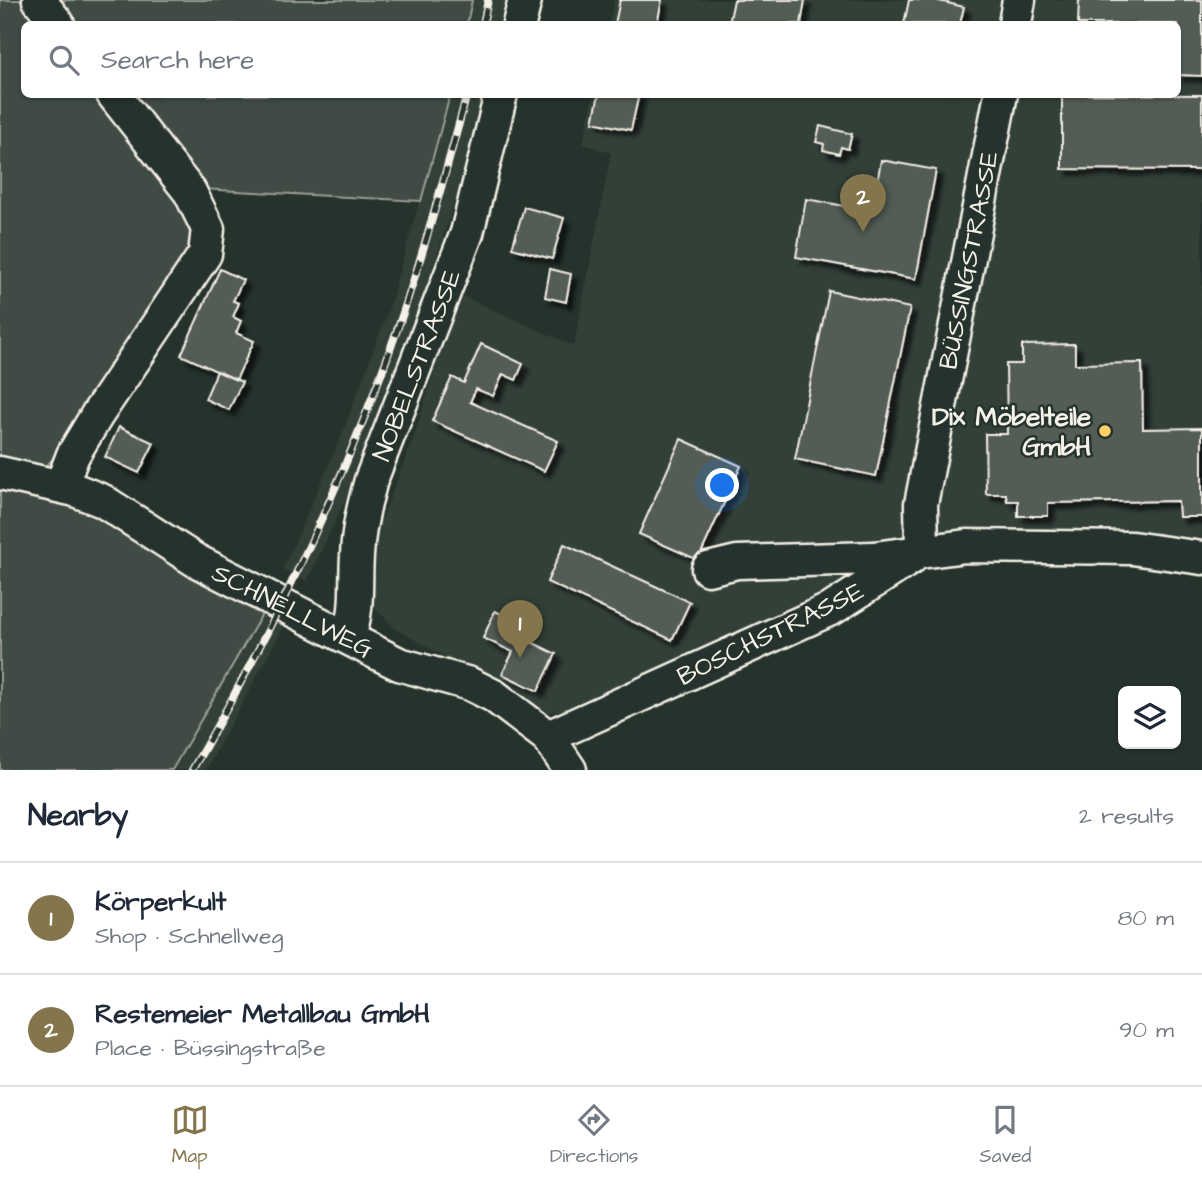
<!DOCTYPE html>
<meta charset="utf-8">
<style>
body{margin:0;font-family:"Architects Daughter",sans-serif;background:#f6f6f7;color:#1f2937}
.controls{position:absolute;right:21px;bottom:21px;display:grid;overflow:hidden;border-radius:10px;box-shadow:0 2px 5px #0004}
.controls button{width:63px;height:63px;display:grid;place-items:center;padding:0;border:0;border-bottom:2px solid #e0e1e3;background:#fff;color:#1f2937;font:35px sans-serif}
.you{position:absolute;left:723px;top:486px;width:24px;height:24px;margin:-18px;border:5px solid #fff;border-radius:50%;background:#1a73e8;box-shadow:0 0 0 10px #1a73e833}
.badge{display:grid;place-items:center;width:46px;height:46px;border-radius:50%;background:#84754c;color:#fff;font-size:23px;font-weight:700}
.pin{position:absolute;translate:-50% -58px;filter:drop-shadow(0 2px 4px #0008)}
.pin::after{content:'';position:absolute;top:37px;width:24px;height:21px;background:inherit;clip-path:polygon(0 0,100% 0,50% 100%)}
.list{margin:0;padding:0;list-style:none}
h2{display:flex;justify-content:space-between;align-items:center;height:91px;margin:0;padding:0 28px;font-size:30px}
h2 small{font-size:23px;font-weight:400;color:#747a83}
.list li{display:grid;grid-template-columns:46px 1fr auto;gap:21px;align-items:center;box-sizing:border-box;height:112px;padding:0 28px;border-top:2px solid #e0e1e3}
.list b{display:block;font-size:26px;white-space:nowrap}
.list p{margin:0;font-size:23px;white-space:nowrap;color:#747a83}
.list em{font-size:23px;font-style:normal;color:#747a83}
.icon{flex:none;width:38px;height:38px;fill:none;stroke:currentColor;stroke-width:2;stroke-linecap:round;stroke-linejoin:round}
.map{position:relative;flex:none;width:1202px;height:770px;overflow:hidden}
.search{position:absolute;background:#fff;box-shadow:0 2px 5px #0004;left:21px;right:21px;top:21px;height:77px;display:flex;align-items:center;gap:18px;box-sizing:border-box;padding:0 24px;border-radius:10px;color:#747a83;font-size:26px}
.sheet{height:315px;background:#fff}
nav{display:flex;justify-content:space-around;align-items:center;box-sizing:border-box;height:98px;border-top:2px solid #e0e1e3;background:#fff;font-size:19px;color:#747a83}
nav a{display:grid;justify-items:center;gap:4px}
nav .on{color:#84754c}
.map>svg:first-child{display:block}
.built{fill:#333f39}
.green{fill:#414b45;stroke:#9a9e96;stroke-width:2}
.building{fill:#525c55;stroke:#f4f1e8;stroke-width:2;filter:url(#shadow)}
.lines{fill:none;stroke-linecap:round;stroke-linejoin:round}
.minor-casing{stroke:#f4f1e8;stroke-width:37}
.minor{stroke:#26332d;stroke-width:32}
.rail-casing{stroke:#f4f1e8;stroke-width:8}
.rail{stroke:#26332d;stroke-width:5;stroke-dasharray:16;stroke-linecap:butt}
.poi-dot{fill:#ffd166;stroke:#26332d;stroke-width:2.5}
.labels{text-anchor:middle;stroke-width:5;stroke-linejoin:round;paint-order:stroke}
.street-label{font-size:26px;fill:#f4f1e8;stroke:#26332d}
.poi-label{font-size:26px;font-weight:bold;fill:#f4f1e8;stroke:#26332d;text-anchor:end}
</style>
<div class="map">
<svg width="1202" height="770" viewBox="0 0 1202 770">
<defs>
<filter id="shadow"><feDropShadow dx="6" dy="6" stdDeviation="2" flood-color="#0009"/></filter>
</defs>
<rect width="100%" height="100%" fill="#26332d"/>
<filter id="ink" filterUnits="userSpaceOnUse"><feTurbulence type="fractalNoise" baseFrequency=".0143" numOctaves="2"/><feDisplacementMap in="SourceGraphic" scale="14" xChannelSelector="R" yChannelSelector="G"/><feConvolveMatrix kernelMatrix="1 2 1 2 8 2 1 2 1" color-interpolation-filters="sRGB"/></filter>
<g filter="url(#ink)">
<!-- built -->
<path class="built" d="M472 0H508L502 24H467Z
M614 0H1202V557L967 545 583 708 544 713 396 629 371 604 364 562 412 443 458 294 574 346 611 153 583 144 594 95 1178 94V24H609Z
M450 95H484L460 185 410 338 351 488 307 581 283 569 340 439 388 311Z
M262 614 285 624 206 770H172Z"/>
<!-- green -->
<path class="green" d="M0 0H29L49 24H24V94L103 95 184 199 198 234 190 261 60 453 43 468 0 460Z
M47 0H472L467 24H67Z
M124 95H450L421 201 201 189Z
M0 484 73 499 256 612 262 614 172 770H0Z"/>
<!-- building -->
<path class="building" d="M620 0H662L657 24H615Z
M734 0H805L801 24H729Z
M909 0H935L964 7 960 24H904Z
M1079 0H1202V76L1178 75V24H1078Z
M599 94H639L631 130 593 122Z
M1062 94 1202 95V170L1062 169Z
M820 126 852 134 848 149 841 147 839 154 823 150 824 144 816 142Z
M881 160 936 170 916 279 796 257 806 199 856 208V204L873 207Z
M524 207 564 218 552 259 512 248Z
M220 269 243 280 233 301 239 303 233 317 241 321 236 333 254 341 236 380 181 355Z
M550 269 571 274 566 302 545 297Z
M829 291 910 308 876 476 795 459Z
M481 344 523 364 516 380 503 374 493 396 476 389 470 402 558 441 544 471 432 421 452 377 464 383Z
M1075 344V364L1142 363 1143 429 1202 428V517H1179L1178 501 1048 503V516H1018V501H1007L1006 494H986L985 434H1007L1006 364H1022V345Z
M217 371 242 382 229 410 205 399Z
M119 427 154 443 139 473 105 457Z
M681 439 741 466 698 560 639 534Z
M564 544 690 602 672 640 547 582Z
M495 611 526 626 521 637 556 654 538 691 502 674 513 652 483 638Z"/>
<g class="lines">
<!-- minor casing -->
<g class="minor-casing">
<path id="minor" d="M39 0 58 24
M519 24 525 0
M1015 24 1019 0
M0 473 75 490 103 501 195 560 371 650 399 664 470 684 494 696 548 737 570 770
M61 486 73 455 97 415 205 254 208 229 190 192 113 94
M922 550 921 504 1001 94
M708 569 737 562 874 558 966 546 1132 548 1202 558
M348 638C359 611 355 584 357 556 358 529 364 505 371 480L467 233 501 94
M548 737 833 608 911 558"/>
</g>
<!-- minor -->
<use href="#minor" class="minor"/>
<!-- rail casing -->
<g class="rail-casing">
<path id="rail" d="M483 24 488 0
M192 770C276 625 349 472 403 313 427 241 447 168 467 94"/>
</g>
<!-- rail -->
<use href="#rail" class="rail"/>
</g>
</g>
<!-- markers -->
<circle class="poi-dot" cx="1105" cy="431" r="7"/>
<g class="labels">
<!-- street labels -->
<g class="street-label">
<text transform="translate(968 260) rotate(-79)" y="9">BÜSSINGSTRASSE</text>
<text transform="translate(416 365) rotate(-69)" y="9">NOBELSTRASSE</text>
<text transform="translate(293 610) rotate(27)" y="9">SCHNELLWEG</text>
<text transform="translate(770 633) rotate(-26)" y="9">BOSCHSTRASSE</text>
</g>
<!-- poi labels -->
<g class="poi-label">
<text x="1091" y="425">Dix Möbelteile<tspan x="1091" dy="30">GmbH</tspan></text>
</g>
</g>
</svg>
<div class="controls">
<button><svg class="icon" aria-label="layers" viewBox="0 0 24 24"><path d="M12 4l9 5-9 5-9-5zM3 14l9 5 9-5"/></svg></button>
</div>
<div class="you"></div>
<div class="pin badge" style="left:520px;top:658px">1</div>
<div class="pin badge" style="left:863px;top:232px">2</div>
<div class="search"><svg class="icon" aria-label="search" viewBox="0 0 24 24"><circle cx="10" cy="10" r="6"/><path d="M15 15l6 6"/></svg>Search here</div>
</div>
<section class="sheet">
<h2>Nearby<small>2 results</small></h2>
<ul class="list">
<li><span class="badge">1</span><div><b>Körperkult</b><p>Shop · Schnellweg</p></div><em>80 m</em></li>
<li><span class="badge">2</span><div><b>Restemeier Metallbau GmbH</b><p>Place · Büssingstraße</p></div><em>90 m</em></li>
</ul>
</section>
<nav>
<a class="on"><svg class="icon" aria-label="map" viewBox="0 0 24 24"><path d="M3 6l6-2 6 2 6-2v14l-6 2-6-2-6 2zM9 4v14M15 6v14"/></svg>Map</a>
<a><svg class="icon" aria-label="directions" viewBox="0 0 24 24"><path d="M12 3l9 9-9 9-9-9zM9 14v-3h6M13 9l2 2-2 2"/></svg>Directions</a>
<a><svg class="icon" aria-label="saved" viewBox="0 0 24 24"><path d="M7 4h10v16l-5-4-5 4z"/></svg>Saved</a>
</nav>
